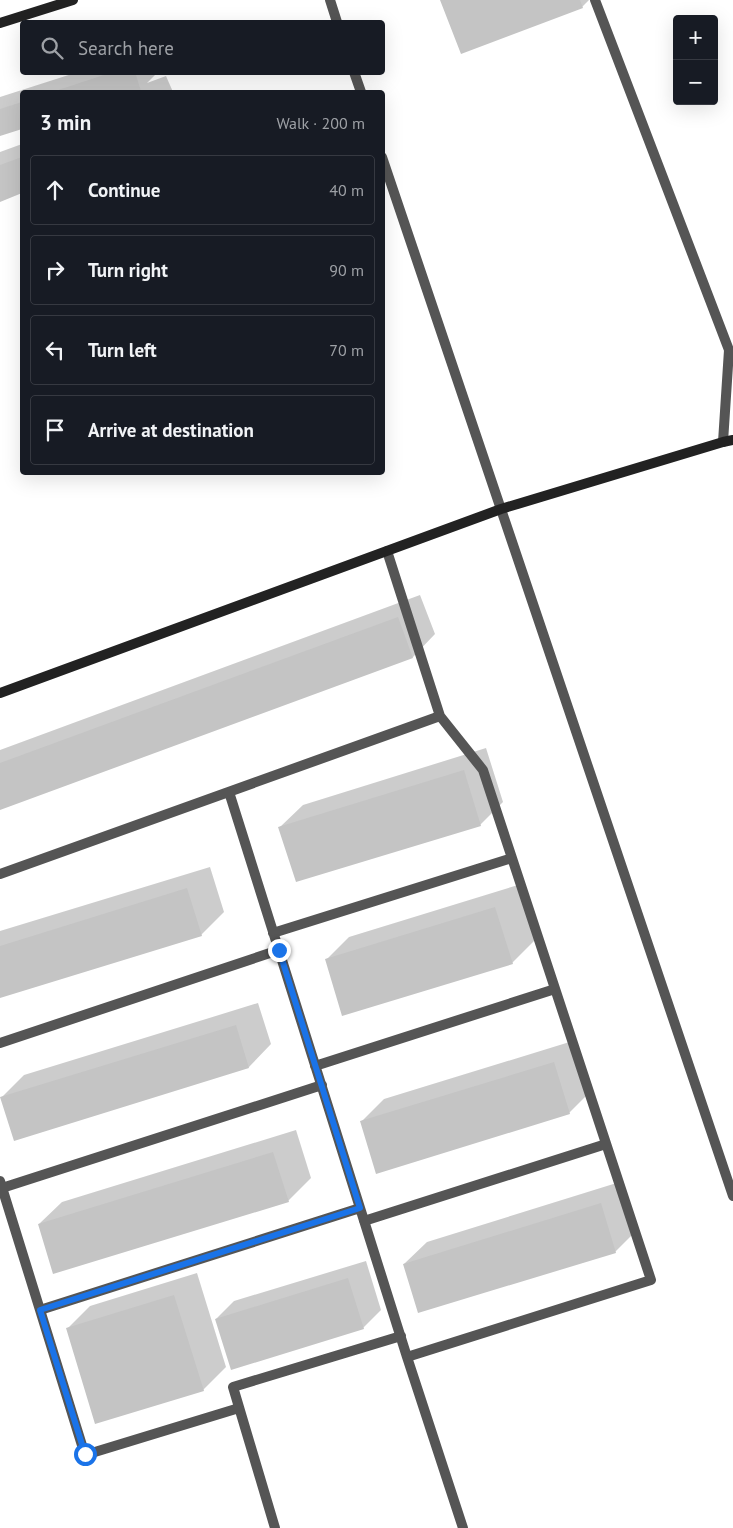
<!DOCTYPE html>
<meta charset="utf-8">
<style>
body{margin:0;font-family:"PT Sans",sans-serif;background:#20242c;color:#f1f3f6}
.controls{position:absolute;right:15px;top:15px;display:grid;overflow:hidden;border-radius:5px;box-shadow:0 5px 20px #0002}
.controls button{width:45px;height:45px;display:grid;place-items:center;padding:0;border:0;border-bottom:1px solid #363941;background:#171b24;color:#f1f3f6;font:25px sans-serif}
.stop{position:absolute;width:15px;height:15px;margin:-11px;border:4px solid #1a73e8;border-radius:50%;background:#fff}
.stop.end{background:#1a73e8;border-color:#fff;box-shadow:0 1px 5px #0008}
.list{margin:0;padding:0;list-style:none}
h2{display:flex;justify-content:space-between;align-items:center;height:65px;margin:0;padding:0 20px;font-size:21px}
h2 small{font-size:16px;font-weight:400;color:#9ea1a6}
.list li{display:grid;grid-template-columns:32px 1fr auto;gap:15px;align-items:center;box-sizing:border-box;height:70px;margin:0 10px 10px;padding:0 10px;border:1px solid #363941;border-radius:5px}
.list b{display:block;font-size:19px;white-space:nowrap}
.list em{font-size:16px;font-style:normal;color:#9ea1a6}
.icon{flex:none;width:28px;height:28px;fill:none;stroke:currentColor;stroke-width:2;stroke-linecap:round;stroke-linejoin:round}
.map{position:relative;flex:none;width:733px;height:1528px;overflow:hidden}
.search{position:absolute;background:#171b24;box-shadow:0 5px 20px #0002;left:20px;top:20px;width:365px;height:55px;display:flex;align-items:center;gap:12px;box-sizing:border-box;padding:0 18px;border-radius:5px;color:#9ea1a6;font-size:19px}
.panel{position:absolute;background:#171b24;box-shadow:0 5px 20px #0002;left:20px;top:90px;width:365px;height:385px;border-radius:5px}
.map>svg:first-child{display:block}
.shadow{fill:#0003}
.building{fill:#c4c4c4}
.lines{fill:none;stroke-linecap:round;stroke-linejoin:round}
.street{stroke:#555;stroke-width:10}
.secondary{stroke:#222;stroke-width:10}
.route{stroke:#1a73e8;stroke-width:6}
</style>
<div class="map">
<svg width="733" height="1528" viewBox="0 0 733 1528">
<rect width="100%" height="100%" fill="#fff"/>
<!-- shadow -->
<path class="shadow" d="M442 0H589L582 7Z
M78 72H158L147 83 166 76 173 92H22V128L0 135V97Z
M22 144V192L0 200V152Z
M420 595 435 634 413 657 0 809V750Z
M486 748 503 802 480 825 280 827 303 805Z
M210 867 224 912 201 935 0 997V931Z
M518 885 535 940 512 963 326 960 349 937Z
M258 1003 271 1044 249 1067 2 1097 24 1075Z
M576 1040 592 1090 569 1113 361 1122 384 1099Z
M296 1130 311 1178 288 1201 39 1224 62 1202Z
M623 1181 638 1229 615 1252 404 1264 427 1242Z
M366 1261 381 1310 363 1328 216 1319 234 1301Z
M197 1273 226 1367 203 1390 67 1329 90 1306Z"/>
<!-- building -->
<path class="building" d="M440 0H580L583 8 461 54Z
M113 72H135L141 91 136 92H52Z
M22 102V129L0 136V109Z
M22 157V193L0 202V165Z
M398 617 413 658 0 810V763Z
M464 770 481 826 296 882 278 827Z
M187 888 202 936 0 998V946Z
M495 907 513 964 342 1016 325 959Z
M236 1025 249 1068 14 1141 0 1097Z
M554 1062 570 1114 376 1174 360 1121Z
M273 1152 289 1202 53 1274 38 1224Z
M601 1203 616 1253 418 1313 403 1264Z
M348 1278 364 1329 231 1370 215 1319Z
M174 1295 204 1391 95 1424 66 1328Z"/>
<g class="lines">
<!-- street -->
<path class="street" d="M330 0 337 22
M595 0 729 350 723 442
M354 72 361 92
M382 157 733 1196
M387 551 440 716 483 770 651 1280 407 1357 463 1528
M229 792 407 1357
M0 874 440 716
M273 933 512 858
M0 1043 279 950
M315 1066 555 989
M0 1181 85 1455 239 1408
M2 1188 322 1085
M364 1221 606 1144
M40 1310 360 1208
M275 1528 233 1387 401 1336"/>
<!-- secondary -->
<path class="secondary" d="M0 23 73 0
M0 693 501 509 723 442 733 440"/>
</g>
<g class="lines">
<!-- route -->
<path class="route" d="M85 1454 40 1310 360 1208 279 950"/>
</g>
</svg>
<div class="controls">
<button>+</button>
<button>−</button>
</div>
<div class="stop" style="left:85px;top:1454px"></div>
<div class="stop end" style="left:279px;top:950px"></div>
<div class="search"><svg class="icon" aria-label="search" viewBox="0 0 24 24"><circle cx="10" cy="10" r="6"/><path d="M15 15l6 6"/></svg>Search here</div>
<section class="panel">
<h2>3 min<small>Walk · 200 m</small></h2>
<ul class="list">
<li><svg class="icon" aria-label="ahead" viewBox="0 0 24 24"><path d="M12 20V5M6 11l6-6 6 6"/></svg><div><b>Continue</b></div><em>40 m</em></li>
<li><svg class="icon" aria-label="right" viewBox="0 0 24 24"><path d="M7 20v-9h11M14 6l5 5-5 5"/></svg><div><b>Turn right</b></div><em>90 m</em></li>
<li><svg class="icon" aria-label="left" viewBox="0 0 24 24"><path d="M17 20v-9H6M10 6l-5 5 5 5"/></svg><div><b>Turn left</b></div><em>70 m</em></li>
<li><svg class="icon" aria-label="arrive" viewBox="0 0 24 24"><path d="M6 21V4h12l-3 4 3 4H6"/></svg><div><b>Arrive at destination</b></div></li>
</ul>
</section>
</div>
